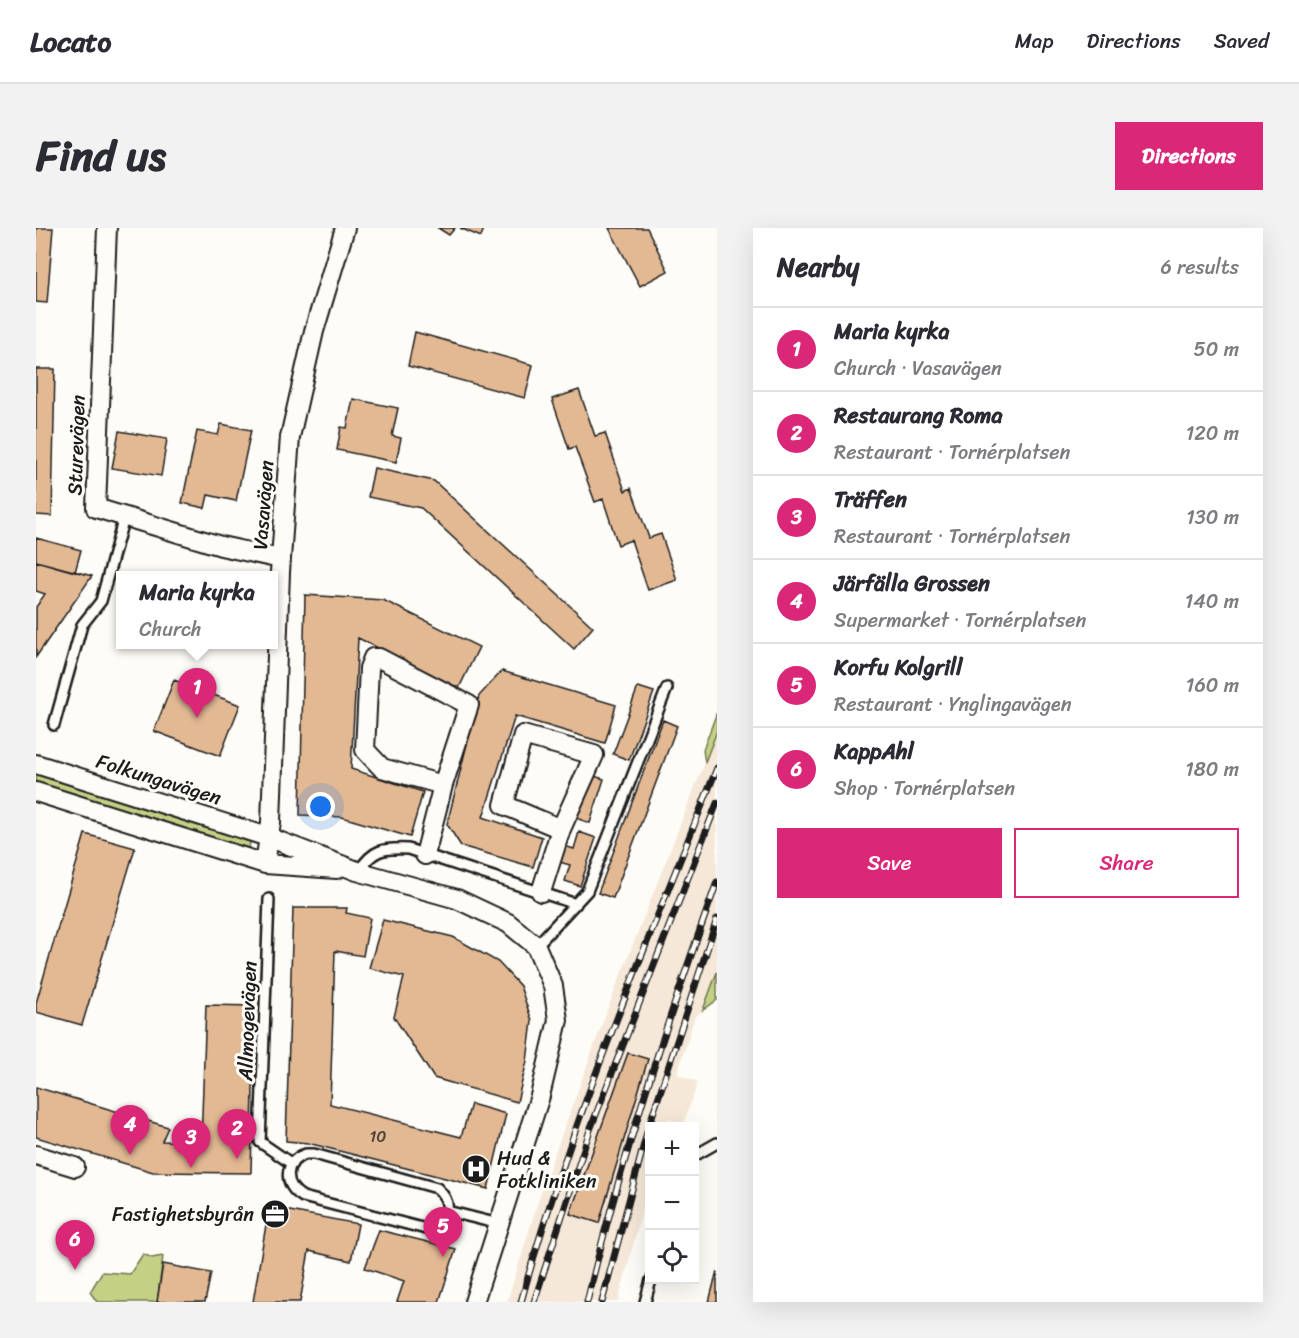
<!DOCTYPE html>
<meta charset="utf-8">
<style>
body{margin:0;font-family:Sriracha,sans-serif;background:#f2f2f3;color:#2b2b33}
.controls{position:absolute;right:18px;bottom:18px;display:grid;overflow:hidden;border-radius:0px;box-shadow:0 6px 24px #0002}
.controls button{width:54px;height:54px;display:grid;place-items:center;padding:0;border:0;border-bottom:2px solid #e1e1e2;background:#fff;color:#2b2b33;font:30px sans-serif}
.you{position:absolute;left:285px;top:579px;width:21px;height:21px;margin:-15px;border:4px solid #fff;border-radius:50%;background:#1a73e8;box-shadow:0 0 0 9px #1a73e833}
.badge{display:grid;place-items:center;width:39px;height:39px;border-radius:50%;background:#db2777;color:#fff;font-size:20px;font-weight:700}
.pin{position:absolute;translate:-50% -50px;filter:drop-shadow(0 2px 3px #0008)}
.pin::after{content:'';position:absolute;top:32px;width:21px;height:18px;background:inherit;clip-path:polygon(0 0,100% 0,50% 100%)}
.popup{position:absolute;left:80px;top:343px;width:162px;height:78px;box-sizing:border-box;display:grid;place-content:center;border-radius:0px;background:#fff;filter:drop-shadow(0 2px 4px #0005);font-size:20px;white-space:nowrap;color:#7c7c81}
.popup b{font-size:22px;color:#2b2b33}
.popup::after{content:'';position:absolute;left:50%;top:100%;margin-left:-12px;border:12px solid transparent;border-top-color:#fff}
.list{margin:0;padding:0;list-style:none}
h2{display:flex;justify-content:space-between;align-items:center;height:78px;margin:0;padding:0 24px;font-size:26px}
h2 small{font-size:20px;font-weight:400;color:#7c7c81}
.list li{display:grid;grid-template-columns:39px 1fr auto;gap:18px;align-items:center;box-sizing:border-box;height:84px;padding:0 24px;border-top:2px solid #e1e1e2}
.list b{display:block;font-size:22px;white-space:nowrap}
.list p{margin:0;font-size:20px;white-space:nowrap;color:#7c7c81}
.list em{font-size:20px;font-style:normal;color:#7c7c81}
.actions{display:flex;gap:12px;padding:18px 24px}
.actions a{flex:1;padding:14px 0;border:2px solid #db2777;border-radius:0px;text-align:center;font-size:21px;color:#db2777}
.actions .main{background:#db2777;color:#fff}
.icon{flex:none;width:33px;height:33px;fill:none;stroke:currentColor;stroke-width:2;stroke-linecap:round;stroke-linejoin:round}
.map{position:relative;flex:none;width:681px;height:1074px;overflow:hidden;border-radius:0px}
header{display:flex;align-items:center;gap:36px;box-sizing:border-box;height:84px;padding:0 30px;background:#fff;border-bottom:2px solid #e1e1e2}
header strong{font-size:28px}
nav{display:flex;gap:33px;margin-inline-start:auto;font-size:21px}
.intro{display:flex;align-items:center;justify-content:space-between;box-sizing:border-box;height:144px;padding:0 36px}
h1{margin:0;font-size:42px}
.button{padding:15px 27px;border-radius:0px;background:#db2777;color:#fff;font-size:21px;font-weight:700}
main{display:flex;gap:36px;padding:0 36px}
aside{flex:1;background:#fff;border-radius:0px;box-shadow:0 6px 24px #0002}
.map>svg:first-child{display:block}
.built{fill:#f5e8d9}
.green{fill:#c4d185;stroke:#707650;stroke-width:1.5}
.building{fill:#e3b994;stroke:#1c1c1c;stroke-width:1.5}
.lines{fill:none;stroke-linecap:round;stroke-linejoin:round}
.lane-casing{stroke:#1c1c1c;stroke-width:14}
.street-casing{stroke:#1c1c1c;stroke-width:22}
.lane{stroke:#fdfcf7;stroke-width:9}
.street{stroke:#fdfcf7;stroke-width:18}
.rail-casing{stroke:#1c1c1c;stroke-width:7}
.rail{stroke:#fdfcf7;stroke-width:4.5;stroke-dasharray:14;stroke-linecap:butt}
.labels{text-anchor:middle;stroke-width:6;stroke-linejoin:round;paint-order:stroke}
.number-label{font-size:16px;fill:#4e433a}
.street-label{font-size:20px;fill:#1c1c1c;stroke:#fdfcf7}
.poi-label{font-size:20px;fill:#1c1c1c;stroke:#fdfcf7;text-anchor:start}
</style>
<header>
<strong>Locato</strong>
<nav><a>Map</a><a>Directions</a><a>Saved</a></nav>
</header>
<div class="intro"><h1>Find us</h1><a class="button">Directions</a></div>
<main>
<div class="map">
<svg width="681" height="1074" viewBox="0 0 681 1074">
<rect width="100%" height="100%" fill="#fdfcf7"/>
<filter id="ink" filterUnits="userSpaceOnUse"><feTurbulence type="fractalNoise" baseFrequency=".0167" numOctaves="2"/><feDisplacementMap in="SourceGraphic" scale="12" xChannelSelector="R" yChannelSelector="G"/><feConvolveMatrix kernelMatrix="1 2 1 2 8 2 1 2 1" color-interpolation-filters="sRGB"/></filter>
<g filter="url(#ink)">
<!-- built -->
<path class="built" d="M681 503V744L667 782 659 788 641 846 662 854 647 897 632 891 630 898H614L613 957 582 1074H471L507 958 572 780Z"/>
<!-- green -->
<path class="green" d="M681 484V503L669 534 667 522Z
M0 546 215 612 212 622 0 557Z
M681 744V772L667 782Z
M107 1026 116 1030 127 1028 121 1074H61L54 1064 66 1044 94 1046Z"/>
<!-- building -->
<path class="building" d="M0 0H17L11 75 0 74Z
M402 0H419L413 7Z
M424 0H448L445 9Z
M573 0H611L632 43 604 58Z
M379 104 497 137 489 170 372 138Z
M0 141H19L16 288 0 287Z
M543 162 559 208 569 205 589 263 595 260 613 310 625 306 641 352 612 362 595 312 582 317 567 271 559 274 539 219 533 221 516 171Z
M317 171 362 180 356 208 365 210 360 234 301 222 305 199 311 200Z
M185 196 215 202 200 273 172 267 169 280 146 275 161 203 182 207Z
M83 203 131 211 125 248 76 240Z
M338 240 398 253 557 399 538 421 385 280 332 269Z
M0 310 45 322 39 344 0 333Z
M0 333 56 348 0 429V379L9 366 0 363Z
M269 367 347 372 443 419 423 460 322 410 315 541 387 564 374 609 306 589 264 587Z
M466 443 580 477 569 515 479 488 447 589 506 609 497 639 425 618 411 596 443 468Z
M138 452 204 477 184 528 118 503Z
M602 459 618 464 593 532 577 526Z
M627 492 641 498 577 670 562 665Z
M551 546 568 551 554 595 537 589Z
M543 604 560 610 544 658 529 653 534 637 520 633 525 617 538 621Z
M49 606 99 620 46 797 0 784V775Z
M257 680H311L310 685 334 690 327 728 299 723 294 876 425 909 435 876 470 886 452 961 272 915 250 913Z
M347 692 417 709 462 734 484 758 496 793 491 833 481 874 398 850 358 789 368 749 333 740Z
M170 777 219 778 215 945 117 944 0 909V859L132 899 126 913 165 914Z
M592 825 612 831 563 995 534 986Z
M233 979 322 996 315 1033 273 1023 264 1074H217Z
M343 1002 420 1021 403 1074H361L368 1053 329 1040Z
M127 1036 175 1045 169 1074H121Z
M681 1043V1074H673Z"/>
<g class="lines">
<!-- lane casing -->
<g class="lane-casing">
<path id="lane" d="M18 497 46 397 65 373 88 289
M323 643C337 621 347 620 372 621L540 676
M233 671 224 914 256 936
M500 718 551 663 631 460
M270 926H278L401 960C418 976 414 995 390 1001L267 969C247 958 247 933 270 926Z
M658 928 681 915
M411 983 463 996
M609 1074 615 1052"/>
</g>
<!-- street casing -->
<g class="street-casing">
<path id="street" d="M71 0 60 280 185 318 245 331
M0 536 232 609 321 643 421 671 472 695 500 718 517 758 522 792 504 868 438 1074
M0 564 229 636 301 641
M389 627 407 557 346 540 329 522 333 440 337 430H343L433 477 407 557
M229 636 235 594 244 344 254 209 278 103 309 0
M505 664 525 601 468 577 487 507 558 527 525 601
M0 927 39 939"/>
</g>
<!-- lane -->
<use href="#lane" class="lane"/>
<!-- street -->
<use href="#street" class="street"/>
<!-- rail casing -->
<g class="rail-casing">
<path id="rail" d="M485 1074C535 891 611 716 681 540
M498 1074 554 902 681 575
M551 1074C585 931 632 791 681 654
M566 1074 612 901 681 691"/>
</g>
<!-- rail -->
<use href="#rail" class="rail"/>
</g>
</g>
<!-- icons -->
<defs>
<g id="hospital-disc" transform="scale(1.5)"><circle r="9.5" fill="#1c1c1c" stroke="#fdfcf7"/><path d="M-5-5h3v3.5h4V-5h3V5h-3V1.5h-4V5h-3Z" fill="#fff"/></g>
<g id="office-disc" transform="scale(1.5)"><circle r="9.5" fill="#1c1c1c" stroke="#fdfcf7"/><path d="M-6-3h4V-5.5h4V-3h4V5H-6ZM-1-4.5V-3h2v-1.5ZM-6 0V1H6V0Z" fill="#fff"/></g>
</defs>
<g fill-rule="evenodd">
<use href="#hospital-disc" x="440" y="941"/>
<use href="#office-disc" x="239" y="986"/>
</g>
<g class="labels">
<!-- number labels -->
<g class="number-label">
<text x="342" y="914">10</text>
</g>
<!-- street labels -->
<g class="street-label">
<text transform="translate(40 217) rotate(-88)" y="7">Sturevägen</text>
<text transform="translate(227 277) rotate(-86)" y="7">Vasavägen</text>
<text transform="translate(123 551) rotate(17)" y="7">Folkungavägen</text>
<text transform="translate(211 793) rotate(-88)" y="7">Allmogevägen</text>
</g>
<!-- poi labels -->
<g class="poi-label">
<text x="461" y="937">Hud &amp;<tspan x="461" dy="23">Fotkliniken</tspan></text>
<text x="218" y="993" text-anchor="end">Fastighetsbyrån</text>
</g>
</g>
</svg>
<div class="controls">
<button>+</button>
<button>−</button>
<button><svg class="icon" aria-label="locate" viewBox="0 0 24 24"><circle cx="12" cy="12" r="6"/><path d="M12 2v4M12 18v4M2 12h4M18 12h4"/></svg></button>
</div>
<div class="you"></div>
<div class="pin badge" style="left:161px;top:490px">1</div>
<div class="popup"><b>Maria kyrka</b>Church</div>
<div class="pin badge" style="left:201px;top:931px">2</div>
<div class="pin badge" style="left:155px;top:940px">3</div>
<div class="pin badge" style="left:94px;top:927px">4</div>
<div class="pin badge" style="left:407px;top:1029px">5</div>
<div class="pin badge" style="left:39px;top:1042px">6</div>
</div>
<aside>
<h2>Nearby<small>6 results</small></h2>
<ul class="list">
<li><span class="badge">1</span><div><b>Maria kyrka</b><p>Church · Vasavägen</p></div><em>50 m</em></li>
<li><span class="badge">2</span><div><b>Restaurang Roma</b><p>Restaurant · Tornérplatsen</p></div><em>120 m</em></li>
<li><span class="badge">3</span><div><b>Träffen</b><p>Restaurant · Tornérplatsen</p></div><em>130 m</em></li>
<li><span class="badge">4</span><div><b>Järfälla Grossen</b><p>Supermarket · Tornérplatsen</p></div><em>140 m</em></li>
<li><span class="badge">5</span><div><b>Korfu Kolgrill</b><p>Restaurant · Ynglingavägen</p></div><em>160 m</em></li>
<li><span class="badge">6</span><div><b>KappAhl</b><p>Shop · Tornérplatsen</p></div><em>180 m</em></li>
</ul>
<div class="actions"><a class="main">Save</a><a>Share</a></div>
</aside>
</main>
